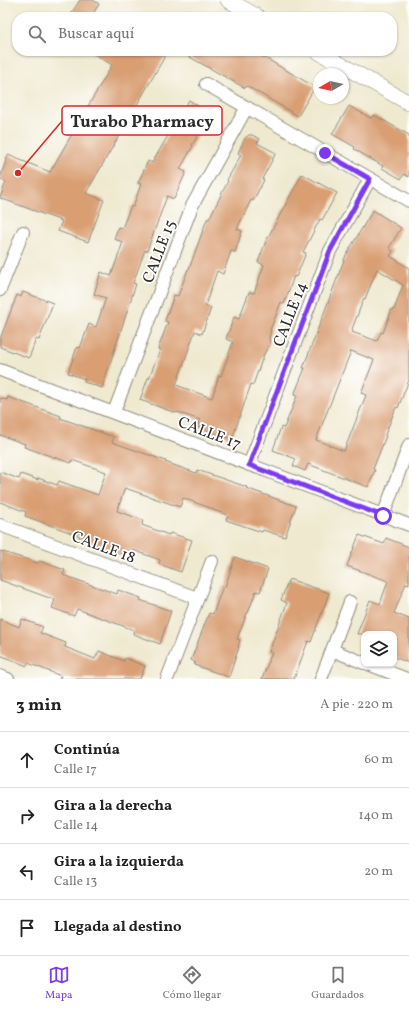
<!DOCTYPE html>
<html lang="es">
<meta charset="utf-8">
<style>
body{margin:0;font-family:Vollkorn,serif;background:#f6f6f6;color:#222}
.controls{position:absolute;right:12px;bottom:12px;display:grid;overflow:hidden;border-radius:8px;box-shadow:0 1px 3px #0004}
.controls button{width:36px;height:36px;display:grid;place-items:center;padding:0;border:0;border-bottom:1px solid #e0e0e0;background:#fff;color:#222;font:20px sans-serif}
.compass{position:absolute;left:313px;top:68px;width:36px;height:36px;border-radius:50%;background:#fff;box-shadow:0 1px 3px #0004;rotate:261deg}
.stop{position:absolute;width:12px;height:12px;margin:-9px;border:3px solid #7c3aed;border-radius:50%;background:#fff}
.stop.end{background:#7c3aed;border-color:#fff;box-shadow:0 1px 4px #0008}
.list{margin:0;padding:0;list-style:none}
h2{display:flex;justify-content:space-between;align-items:center;height:52px;margin:0;padding:0 16px;font-size:17px}
h2 small{font-size:13px;font-weight:400;color:#767676}
.list li{display:grid;grid-template-columns:26px 1fr auto;gap:12px;align-items:center;box-sizing:border-box;height:56px;padding:0 16px;border-top:1px solid #e0e0e0}
.list b{display:block;font-size:15px;white-space:nowrap}
.list p{margin:0;font-size:13px;white-space:nowrap;color:#767676}
.list em{font-size:13px;font-style:normal;color:#767676}
.icon{flex:none;width:22px;height:22px;fill:none;stroke:currentColor;stroke-width:2;stroke-linecap:round;stroke-linejoin:round}
.map{position:relative;flex:none;width:409px;height:679px;overflow:hidden}
.search{position:absolute;background:#fff;box-shadow:0 1px 3px #0004;left:12px;right:12px;top:12px;height:44px;display:flex;align-items:center;gap:10px;box-sizing:border-box;padding:0 14px;border-radius:16px;color:#767676;font-size:15px}
.sheet{height:276px;background:#fff}
nav{display:flex;justify-content:space-around;align-items:center;box-sizing:border-box;height:56px;border-top:1px solid #e0e0e0;background:#fff;font-size:11px;color:#767676}
nav a{display:grid;justify-items:center;gap:2px}
nav .on{color:#7c3aed}
.map>svg:first-child{display:block}
.building{fill:#d99f73;fill-rule:evenodd}
.lines{fill:none;stroke-linecap:round;stroke-linejoin:round}
.minor-casing{stroke:#8d8a7d;stroke-width:14}
.tertiary-casing{stroke:#8d8a7d;stroke-width:16}
.minor{stroke:#fff;stroke-width:12}
.tertiary{stroke:#fff;stroke-width:15}
.route{stroke:#7c3aed;stroke-width:5}
.labels{text-anchor:middle;stroke-width:3.5;stroke-linejoin:round;paint-order:stroke}
.street-label{font-size:16px;fill:#2b2b2b;stroke:#fff}
.leader{fill:none;stroke:#d62828;stroke-width:1.5}
.callout-dot{fill:#d62828;stroke:#fff;stroke-width:1.5}
.callout{fill:#fff;stroke:#d62828;stroke-width:1.5}
.callout-label{font-size:17px;text-anchor:middle;font-weight:bold;fill:#2b2b2b}
</style>
<div class="map">
<svg width="409" height="679" viewBox="0 0 409 679">
<rect width="100%" height="100%" fill="#fff"/>
<filter id="ink" filterUnits="userSpaceOnUse"><feTurbulence type="fractalNoise" baseFrequency=".025" numOctaves="2"/><feDisplacementMap in="SourceGraphic" scale="8" xChannelSelector="R" yChannelSelector="G"/><feConvolveMatrix kernelMatrix="1 2 1 2 8 2 1 2 1" color-interpolation-filters="sRGB"/></filter>
<filter id="wash" filterUnits="userSpaceOnUse"><feTurbulence type="fractalNoise" baseFrequency=".012" numOctaves="4" result="noise"/><feDisplacementMap in="SourceGraphic" scale="16" xChannelSelector="R" yChannelSelector="G"/><feGaussianBlur stdDeviation="0.9" result="paint"/><feColorMatrix in="noise" values="0 0 0 0 0 0 0 0 0 0 0 0 0 0 0 0 0 1.4 0 .05"/><feComposite in="paint" operator="in"/></filter>
<g filter="url(#wash)">
<rect width="100%" height="100%" fill="#efe9cf"/>
<g id="blocks">
<!-- building -->
<path class="building" d="M80 0H93L99 4 91 17H69Z
M90 51H168L86 193 104 200 88 242 58 231 62 221 0 198 6 182 0 179V178L8 155 50 172 112 65Z
M179 51H253L315 87 298 116 247 86 245 88Z
M189 100 211 114 192 145 193 146 180 169 186 172 174 199 167 196 147 251 145 250 133 283 136 284 102 388 84 382 85 379 68 373 77 347 80 348 89 324 96 327 106 298 94 294 101 272 111 276 123 242 114 239 118 227 122 228 131 206 133 207 141 184 138 183 148 161 152 163Z
M349 106 371 118 374 115 409 135V177L404 174 401 179 382 168 383 166 354 149 355 147 332 134Z
M249 135H252L260 139 257 143 276 153 262 179 264 180 253 201 251 200 237 229 242 231 235 252 231 251 223 274 217 271 205 306 211 308 202 334 195 331 176 385 212 398 219 375 221 376 233 342 226 339 234 317 239 319 249 292 254 293 264 265 258 262 266 241 302 174 337 193 322 220 320 219 303 252 306 253 296 277 294 276 284 304 281 302 270 330H271L269 338 270 343 268 347 264 354 253 385 251 384 232 439 197 427 200 420 177 412 176 413 140 400 148 378H149L160 350 158 349 168 322 165 321 174 295 178 296 188 269H189L207 219H209L228 181 227 180 241 155 238 153 245 138Z
M373 210 401 228 389 248 393 251 390 256 409 268V380L398 408 396 407 385 435 386 436 373 469 375 470 368 487 308 464 305 471 293 466 296 459 273 450 281 427 284 428 297 396 294 395 305 368H303L346 255ZM377 269 403 285 394 310 392 309 383 333 381 332 377 341 352 332 353 330 352 329 364 298 365 299ZM351 351 374 360 361 393 366 395 344 451 316 440Z
M23 292 53 303 39 340 36 339 29 358 0 347V339L17 295 21 297Z
M8 397 61 416 60 418 114 437 112 442 166 461 165 462 196 473 197 470 247 487 246 488 296 506 285 537 263 530 262 532 226 520 228 515 213 510V509L183 498 180 507 125 488 117 511 143 520 142 525 169 535 170 533 192 540 181 572 159 564 160 560 133 550 132 552 126 550 124 555 79 538 80 536 25 516 26 512 0 502V472L19 479 21 474 38 480V478L57 485 59 481 98 495 106 472 72 460 71 463 24 447 25 444 0 435V398L7 400Z
M359 535 384 544 386 538 409 547V584L406 583 394 613 409 619V663L394 657V634H357L370 600 380 604 388 581 347 566Z
M0 551 38 563 39 561 65 570 63 575 117 594 118 590 141 598 140 600 171 611 160 644 133 634 134 630 77 609 74 616 52 608 55 600 0 580Z
M235 557 268 569 260 592 256 591 248 613H247L237 639 240 640 238 647H239L229 677 194 665 195 662 191 660 209 613 213 614 223 586 225 587Z
M289 579 329 593 311 642 308 641 294 679H262L272 652H269L287 603 281 600Z
M0 619 19 627 22 619 43 627 40 633 66 643 65 647 95 659 99 651 124 661 125 658 145 666 140 679H59L61 676 28 663 27 666 0 655Z"/>
</g>
</g>
<g filter="url(#ink)">
<use href="#blocks" fill-opacity="0" stroke="#8d8a7d" stroke-width="1"/>
<g class="lines">
<!-- minor casing -->
<g class="minor-casing">
<path id="minor" d="M206 84 409 201
M0 290 23 232
M0 370 409 525
M114 412 192 206 247 107
M249 465 330 251 370 179
M383 516 409 445
M0 525 197 598
M332 650 364 663
M368 664 407 679
M0 676 8 679
M167 679 212 561
M321 679 350 602"/>
</g>
<!-- tertiary casing -->
<g class="tertiary-casing">
<path id="tertiary" d="M228 0 258 17
M317 51 409 103"/>
</g>
<!-- minor -->
<use href="#minor" class="minor"/>
<!-- tertiary -->
<use href="#tertiary" class="tertiary"/>
</g>
</g>
<g class="lines" filter="url(#ink)">
<!-- route -->
<path class="route" d="M325 153 370 179 330 251 249 465 383 516"/>
</g>
<g class="labels">
<!-- street labels -->
<g class="street-label">
<text transform="translate(158 251) rotate(-69)" y="6">CALLE 15</text>
<text transform="translate(289 314) rotate(-69)" y="6">CALLE 14</text>
<text transform="translate(210 432) rotate(21)" y="6">CALLE 17</text>
<text transform="translate(104 546) rotate(20)" y="6">CALLE 18</text>
</g>
</g>
<!-- callouts -->
<path class="leader" d="M18 173L62 121"/>
<circle class="callout-dot" cx="18" cy="173" r="4"/>
<rect class="callout" x="62" y="106" width="160" height="29" rx="4"/>
<g class="callout-label">
<text x="142" y="127">Turabo Pharmacy</text>
</g>
</svg>
<div class="controls">
<button><svg class="icon" aria-label="layers" viewBox="0 0 24 24"><path d="M12 4l9 5-9 5-9-5zM3 14l9 5 9-5"/></svg></button>
</div>
<svg class="compass" viewBox="-18 -18 36 36"><path d="M0-13l5 13h-10z" fill="#e53935"/><path d="M0 13l5-13h-10z" fill="#767676"/></svg>
<div class="stop" style="left:383px;top:516px"></div>
<div class="stop end" style="left:325px;top:153px"></div>
<div class="search"><svg class="icon" aria-label="search" viewBox="0 0 24 24"><circle cx="10" cy="10" r="6"/><path d="M15 15l6 6"/></svg>Buscar aquí</div>
</div>
<section class="sheet">
<h2>3 min<small>A pie · 220 m</small></h2>
<ul class="list">
<li><svg class="icon" aria-label="ahead" viewBox="0 0 24 24"><path d="M12 20V5M6 11l6-6 6 6"/></svg><div><b>Continúa</b><p>Calle 17</p></div><em>60 m</em></li>
<li><svg class="icon" aria-label="right" viewBox="0 0 24 24"><path d="M7 20v-9h11M14 6l5 5-5 5"/></svg><div><b>Gira a la derecha</b><p>Calle 14</p></div><em>140 m</em></li>
<li><svg class="icon" aria-label="left" viewBox="0 0 24 24"><path d="M17 20v-9H6M10 6l-5 5 5 5"/></svg><div><b>Gira a la izquierda</b><p>Calle 13</p></div><em>20 m</em></li>
<li><svg class="icon" aria-label="arrive" viewBox="0 0 24 24"><path d="M6 21V4h12l-3 4 3 4H6"/></svg><div><b>Llegada al destino</b></div></li>
</ul>
</section>
<nav>
<a class="on"><svg class="icon" aria-label="map" viewBox="0 0 24 24"><path d="M3 6l6-2 6 2 6-2v14l-6 2-6-2-6 2zM9 4v14M15 6v14"/></svg>Mapa</a>
<a><svg class="icon" aria-label="directions" viewBox="0 0 24 24"><path d="M12 3l9 9-9 9-9-9zM9 14v-3h6M13 9l2 2-2 2"/></svg>Cómo llegar</a>
<a><svg class="icon" aria-label="saved" viewBox="0 0 24 24"><path d="M7 4h10v16l-5-4-5 4z"/></svg>Guardados</a>
</nav>
